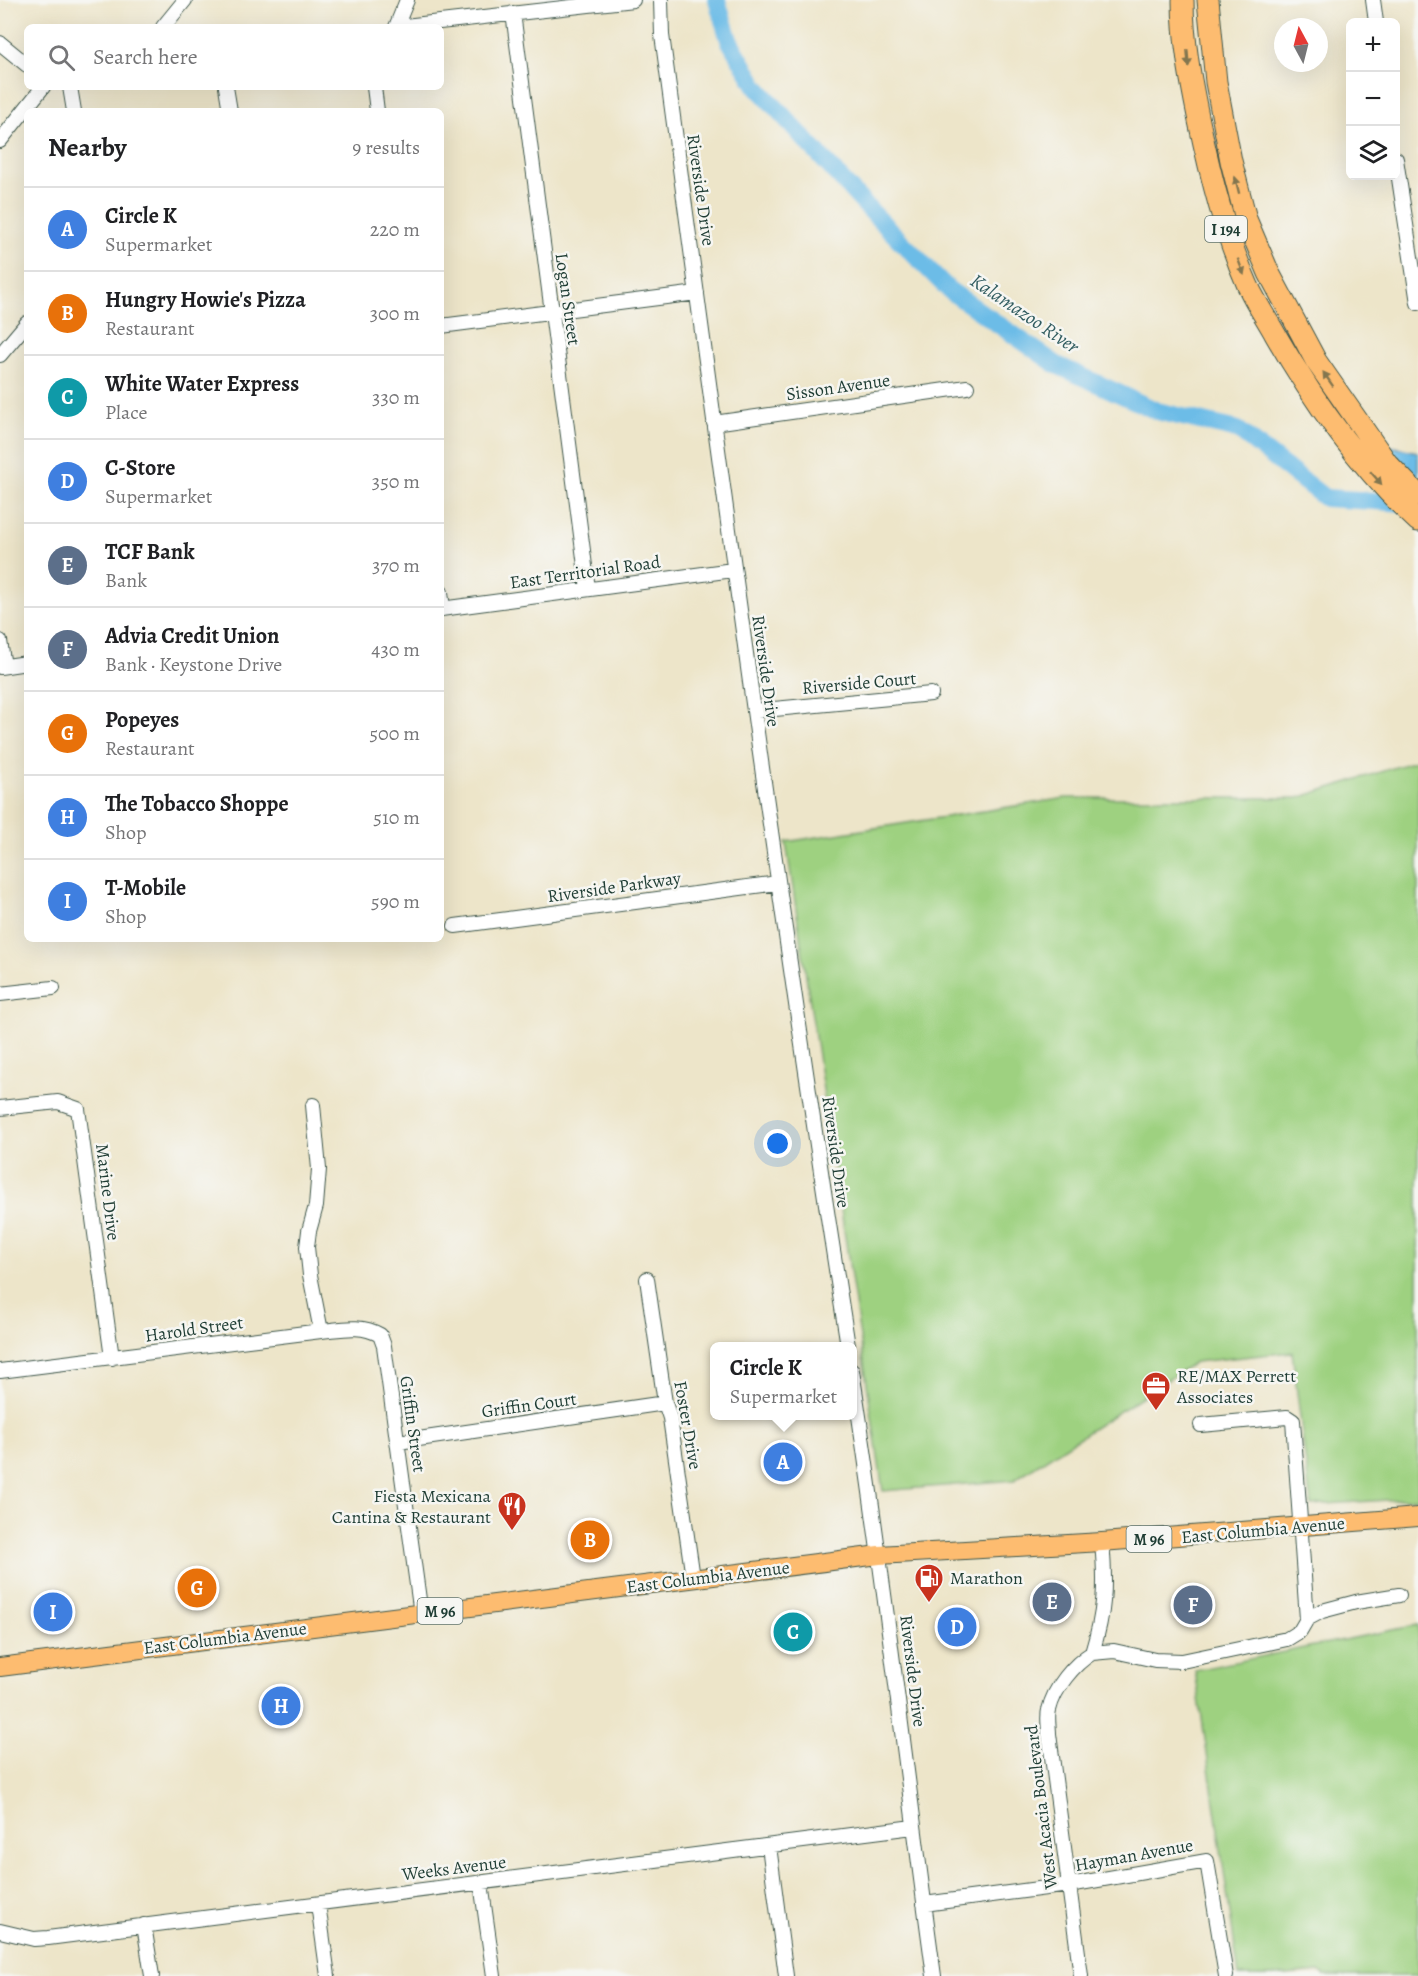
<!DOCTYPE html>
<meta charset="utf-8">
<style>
body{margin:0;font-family:Alegreya,serif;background:#f2f2f2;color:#202124}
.controls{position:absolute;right:18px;top:18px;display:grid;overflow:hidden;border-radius:9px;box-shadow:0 6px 24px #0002}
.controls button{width:54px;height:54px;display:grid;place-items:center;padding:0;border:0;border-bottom:2px solid #e0e0e0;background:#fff;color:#202124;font:30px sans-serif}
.compass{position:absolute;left:1274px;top:18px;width:54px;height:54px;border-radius:50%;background:#fff;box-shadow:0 6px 24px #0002;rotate:353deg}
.you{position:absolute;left:778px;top:1144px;width:21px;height:21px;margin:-15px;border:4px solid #fff;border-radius:50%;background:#1a73e8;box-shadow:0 0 0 9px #1a73e833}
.badge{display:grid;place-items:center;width:39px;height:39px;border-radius:50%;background:#c8321e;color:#fff;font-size:20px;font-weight:700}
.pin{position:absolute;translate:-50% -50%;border:3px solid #fff;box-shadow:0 2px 6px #0006}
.popup{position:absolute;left:710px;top:1342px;width:147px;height:78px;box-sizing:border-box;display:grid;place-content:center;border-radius:9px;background:#fff;filter:drop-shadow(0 2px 4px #0005);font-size:20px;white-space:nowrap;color:#757577}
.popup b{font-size:22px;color:#202124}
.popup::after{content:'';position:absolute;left:50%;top:100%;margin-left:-12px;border:12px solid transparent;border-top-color:#fff}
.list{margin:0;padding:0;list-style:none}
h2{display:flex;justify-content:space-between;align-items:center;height:78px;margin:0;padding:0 24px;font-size:26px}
h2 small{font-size:20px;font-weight:400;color:#757577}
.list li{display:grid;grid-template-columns:39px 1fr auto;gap:18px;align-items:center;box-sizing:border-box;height:84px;padding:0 24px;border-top:2px solid #e0e0e0}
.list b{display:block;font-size:22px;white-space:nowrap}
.list p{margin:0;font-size:20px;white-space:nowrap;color:#757577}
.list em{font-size:20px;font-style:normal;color:#757577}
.icon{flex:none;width:33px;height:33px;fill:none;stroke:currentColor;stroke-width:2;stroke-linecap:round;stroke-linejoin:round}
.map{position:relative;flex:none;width:1418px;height:1976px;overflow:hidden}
.search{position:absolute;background:#fff;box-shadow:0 6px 24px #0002;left:24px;top:24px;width:420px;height:66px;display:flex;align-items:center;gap:15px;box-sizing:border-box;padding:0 21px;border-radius:9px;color:#757577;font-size:22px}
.panel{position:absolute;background:#fff;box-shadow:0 6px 24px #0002;left:24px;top:108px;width:420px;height:834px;border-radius:9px}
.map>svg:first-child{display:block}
.green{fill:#9ed180;stroke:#5e875a;stroke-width:1.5}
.water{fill:#6cbce7;stroke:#467c8e;stroke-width:1.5}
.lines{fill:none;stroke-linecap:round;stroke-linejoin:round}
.river{stroke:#6cbce7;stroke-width:18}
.minor-casing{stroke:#3e564a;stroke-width:16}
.major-casing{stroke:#3e564a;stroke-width:20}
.highway-casing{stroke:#3e564a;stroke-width:23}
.minor{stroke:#fff;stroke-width:14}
.major{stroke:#fdbc70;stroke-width:18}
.highway{stroke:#fdbc70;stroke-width:21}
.oneway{fill:#83764f}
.labels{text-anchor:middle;stroke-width:5;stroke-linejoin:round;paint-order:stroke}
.shield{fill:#f6f6f2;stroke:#60746d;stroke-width:1.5}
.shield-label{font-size:16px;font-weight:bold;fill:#1f3d34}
.street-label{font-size:18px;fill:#1f3d34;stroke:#f6f6f2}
.poi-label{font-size:18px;fill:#1f3d34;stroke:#f6f6f2;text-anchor:start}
.water-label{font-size:20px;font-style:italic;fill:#325d61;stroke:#f6f6f2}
</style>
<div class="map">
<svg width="1418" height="1976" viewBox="0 0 1418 1976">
<rect width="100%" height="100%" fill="#f6f6f2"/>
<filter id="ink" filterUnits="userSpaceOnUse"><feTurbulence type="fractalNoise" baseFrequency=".0167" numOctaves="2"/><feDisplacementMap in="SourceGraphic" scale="12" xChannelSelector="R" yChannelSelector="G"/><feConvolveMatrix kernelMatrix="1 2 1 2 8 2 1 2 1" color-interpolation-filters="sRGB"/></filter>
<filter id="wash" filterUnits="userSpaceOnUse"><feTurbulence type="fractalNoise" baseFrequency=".008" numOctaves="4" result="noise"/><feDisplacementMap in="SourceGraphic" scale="24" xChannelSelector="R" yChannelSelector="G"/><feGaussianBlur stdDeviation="1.35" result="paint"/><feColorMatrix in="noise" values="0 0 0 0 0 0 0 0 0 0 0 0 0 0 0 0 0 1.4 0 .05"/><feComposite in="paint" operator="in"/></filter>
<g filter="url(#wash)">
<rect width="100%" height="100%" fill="#ede5c9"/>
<!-- green -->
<path class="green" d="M1418 760V1498L1311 1505 1292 1352 1195 1362 1014 1480 883 1491 786 842 1066 798H1298Z
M1418 1625V1976H1325L1319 1972 1274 1976H1239L1195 1670Z"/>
<!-- water -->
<path class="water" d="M1386 445 1418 452V479Z"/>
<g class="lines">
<!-- river -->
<path class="river" d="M717 0 729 40 756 86 864 204 949 290 1057 365 1157 411 1238 430 1325 498 1407 503"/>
</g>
</g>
<g filter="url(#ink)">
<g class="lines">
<!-- minor casing -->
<g class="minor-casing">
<path id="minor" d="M661 0 662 35C721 473 779 910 848 1346
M1373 0 1376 22
M513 13 588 589
M163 27 185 0
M396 27 633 0
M396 27 407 0
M0 43 27 65
M70 87 74 111
M226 87 230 111
M374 87 377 111
M0 141 43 87
M1396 159 1418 303
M441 326 697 293
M0 355 27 323
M714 423 967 387
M441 592 443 609
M441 609 733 570
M0 641 4 666
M0 667 27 663
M754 711 931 694
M455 926 778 883
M0 994 53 988
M313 1105 319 1169 316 1206 309 1231 307 1247 310 1275 321 1331
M0 1108 58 1102 78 1109 112 1358
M647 1279 665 1403 670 1418 693 1578
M0 1371 321 1331C342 1329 361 1324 380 1335L384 1346 421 1614
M852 1371C884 1572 906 1774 934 1976
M1201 1425 1287 1417 1293 1421 1307 1619
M398 1442 665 1403
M1092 1653 1114 1651 1155 1660 1182 1661 1287 1639 1300 1631 1307 1619 1322 1611 1356 1602 1399 1595
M769 1846 786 1976
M481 1883 494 1976
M318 1904 328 1976
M924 1904 1069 1885 1207 1861 1226 1976
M144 1925 152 1976
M0 1931 34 1939 48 1938 913 1827
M1081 1976 1049 1734C1049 1727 1047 1717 1049 1710 1054 1688 1074 1664 1092 1653 1105 1611 1106 1585 1102 1542"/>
</g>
<!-- major casing -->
<g class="major-casing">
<path id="major" d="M0 1667 879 1555 1102 1542 1418 1517"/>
</g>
<!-- highway casing -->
<g class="highway-casing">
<path id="highway" d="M1183 0C1183 41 1191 82 1199 121 1211 178 1225 234 1248 286 1256 303 1266 318 1275 334 1314 402 1360 468 1418 521
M1208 0 1216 82 1231 161 1246 219 1269 273 1316 361 1387 463 1418 495"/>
</g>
<!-- minor -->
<use href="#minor" class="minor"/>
<!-- major -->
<use href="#major" class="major"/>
<!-- highway -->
<use href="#highway" class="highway"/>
</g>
<!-- one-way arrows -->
<defs><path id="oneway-solid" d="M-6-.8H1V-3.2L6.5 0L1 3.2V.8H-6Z" transform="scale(1.5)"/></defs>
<g class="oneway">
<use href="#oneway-solid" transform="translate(1188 58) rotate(85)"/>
<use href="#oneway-solid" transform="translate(1237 185) rotate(-104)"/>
<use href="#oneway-solid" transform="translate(1241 267) rotate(69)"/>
<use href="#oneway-solid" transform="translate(1328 379) rotate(-125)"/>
<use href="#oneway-solid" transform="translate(1376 478) rotate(49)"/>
</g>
</g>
<!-- icons -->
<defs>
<g id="office-pin" transform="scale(1.5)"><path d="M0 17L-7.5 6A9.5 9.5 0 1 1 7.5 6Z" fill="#c8321e" stroke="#f6f6f2"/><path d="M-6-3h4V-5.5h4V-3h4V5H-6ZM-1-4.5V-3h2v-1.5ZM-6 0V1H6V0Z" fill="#fff"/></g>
<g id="restaurant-pin" transform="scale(1.5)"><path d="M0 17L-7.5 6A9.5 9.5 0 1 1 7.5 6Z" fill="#c8321e" stroke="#f6f6f2"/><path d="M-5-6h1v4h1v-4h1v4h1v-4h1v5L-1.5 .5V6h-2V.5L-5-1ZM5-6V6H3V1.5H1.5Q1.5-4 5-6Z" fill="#fff"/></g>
<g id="fuel-pin" transform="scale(1.5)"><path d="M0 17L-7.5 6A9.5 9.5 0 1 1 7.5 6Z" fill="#c8321e" stroke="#f6f6f2"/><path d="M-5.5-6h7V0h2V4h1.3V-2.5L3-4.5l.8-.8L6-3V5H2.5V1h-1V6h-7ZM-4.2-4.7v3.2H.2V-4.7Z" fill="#fff"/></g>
</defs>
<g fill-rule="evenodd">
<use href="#office-pin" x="1156" y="1386"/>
<use href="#restaurant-pin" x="512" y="1506"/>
<use href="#fuel-pin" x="929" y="1578"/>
</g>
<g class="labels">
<!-- shield labels -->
<g class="shield">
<rect x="1205" y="216" width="42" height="26" rx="4.5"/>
<rect x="1126.5" y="1526" width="45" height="26" rx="4.5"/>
<rect x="417.5" y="1598" width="45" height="26" rx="4.5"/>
</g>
<g class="shield-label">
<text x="1226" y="235">I 194</text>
<text x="1149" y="1545">M 96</text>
<text x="440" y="1617">M 96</text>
</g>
<!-- street labels -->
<g class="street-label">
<text transform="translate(701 190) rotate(82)" y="6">Riverside Drive</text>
<text transform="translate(568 299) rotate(82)" y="6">Logan Street</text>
<text transform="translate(838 387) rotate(-8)" y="6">Sisson Avenue</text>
<text transform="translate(585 572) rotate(-8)" y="6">East Territorial Road</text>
<text transform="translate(766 671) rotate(82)" y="6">Riverside Drive</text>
<text transform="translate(859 683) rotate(-5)" y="6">Riverside Court</text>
<text transform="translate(614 887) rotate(-8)" y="6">Riverside Parkway</text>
<text transform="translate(836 1152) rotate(82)" y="6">Riverside Drive</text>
<text transform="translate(108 1192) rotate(83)" y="6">Marine Drive</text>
<text transform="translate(194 1329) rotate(-8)" y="6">Harold Street</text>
<text transform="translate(529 1405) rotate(-8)" y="6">Griffin Court</text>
<text transform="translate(413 1424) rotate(82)" y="6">Griffin Street</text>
<text transform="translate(688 1425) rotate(80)" y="6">Foster Drive</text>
<text transform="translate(1263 1530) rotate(-5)" y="6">East Columbia Avenue</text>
<text transform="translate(708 1577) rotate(-7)" y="6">East Columbia Avenue</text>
<text transform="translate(225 1638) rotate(-7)" y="6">East Columbia Avenue</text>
<text transform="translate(913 1671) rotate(83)" y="6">Riverside Drive</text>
<text transform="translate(1041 1807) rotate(-97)" y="6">West Acacia Boulevard</text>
<text transform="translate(1134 1855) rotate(-10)" y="6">Hayman Avenue</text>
<text transform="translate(454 1868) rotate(-7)" y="6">Weeks Avenue</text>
</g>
<!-- poi labels -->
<g class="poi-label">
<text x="1177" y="1382">RE/MAX Perrett<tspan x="1177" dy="21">Associates</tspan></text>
<text x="491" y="1502" text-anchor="end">Fiesta Mexicana<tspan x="491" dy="21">Cantina &amp; Restaurant</tspan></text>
<text x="950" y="1584">Marathon</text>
</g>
<!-- water labels -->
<g class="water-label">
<text transform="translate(1025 313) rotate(34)" y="7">Kalamazoo River</text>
</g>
</g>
</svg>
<div class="controls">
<button>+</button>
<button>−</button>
<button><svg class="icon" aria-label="layers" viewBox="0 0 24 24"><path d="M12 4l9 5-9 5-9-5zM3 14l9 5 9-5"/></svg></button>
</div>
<svg class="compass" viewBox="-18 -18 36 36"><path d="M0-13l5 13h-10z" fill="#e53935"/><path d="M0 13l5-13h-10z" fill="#757577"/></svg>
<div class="you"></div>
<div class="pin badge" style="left:783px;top:1462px;background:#3f7fe0">A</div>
<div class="popup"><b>Circle K</b>Supermarket</div>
<div class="pin badge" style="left:590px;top:1540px;background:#e8710a">B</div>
<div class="pin badge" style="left:793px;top:1632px;background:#0f9aa8">C</div>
<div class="pin badge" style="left:957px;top:1627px;background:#3f7fe0">D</div>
<div class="pin badge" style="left:1052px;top:1602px;background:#5c6f8a">E</div>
<div class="pin badge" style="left:1193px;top:1605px;background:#5c6f8a">F</div>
<div class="pin badge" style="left:197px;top:1588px;background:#e8710a">G</div>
<div class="pin badge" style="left:281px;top:1706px;background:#3f7fe0">H</div>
<div class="pin badge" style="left:53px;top:1612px;background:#3f7fe0">I</div>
<div class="search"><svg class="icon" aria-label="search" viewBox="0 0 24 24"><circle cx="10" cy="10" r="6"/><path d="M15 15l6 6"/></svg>Search here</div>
<section class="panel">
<h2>Nearby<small>9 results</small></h2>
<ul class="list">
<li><span class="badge" style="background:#3f7fe0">A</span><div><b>Circle K</b><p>Supermarket</p></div><em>220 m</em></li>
<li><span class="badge" style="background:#e8710a">B</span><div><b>Hungry Howie's Pizza</b><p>Restaurant</p></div><em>300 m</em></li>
<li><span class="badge" style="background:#0f9aa8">C</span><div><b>White Water Express</b><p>Place</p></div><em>330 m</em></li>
<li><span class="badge" style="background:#3f7fe0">D</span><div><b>C-Store</b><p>Supermarket</p></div><em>350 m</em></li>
<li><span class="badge" style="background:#5c6f8a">E</span><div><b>TCF Bank</b><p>Bank</p></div><em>370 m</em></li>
<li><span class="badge" style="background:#5c6f8a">F</span><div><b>Advia Credit Union</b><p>Bank · Keystone Drive</p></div><em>430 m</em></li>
<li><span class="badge" style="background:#e8710a">G</span><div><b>Popeyes</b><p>Restaurant</p></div><em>500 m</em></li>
<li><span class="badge" style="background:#3f7fe0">H</span><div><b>The Tobacco Shoppe</b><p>Shop</p></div><em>510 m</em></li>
<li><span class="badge" style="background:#3f7fe0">I</span><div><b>T-Mobile</b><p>Shop</p></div><em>590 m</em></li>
</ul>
</section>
</div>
